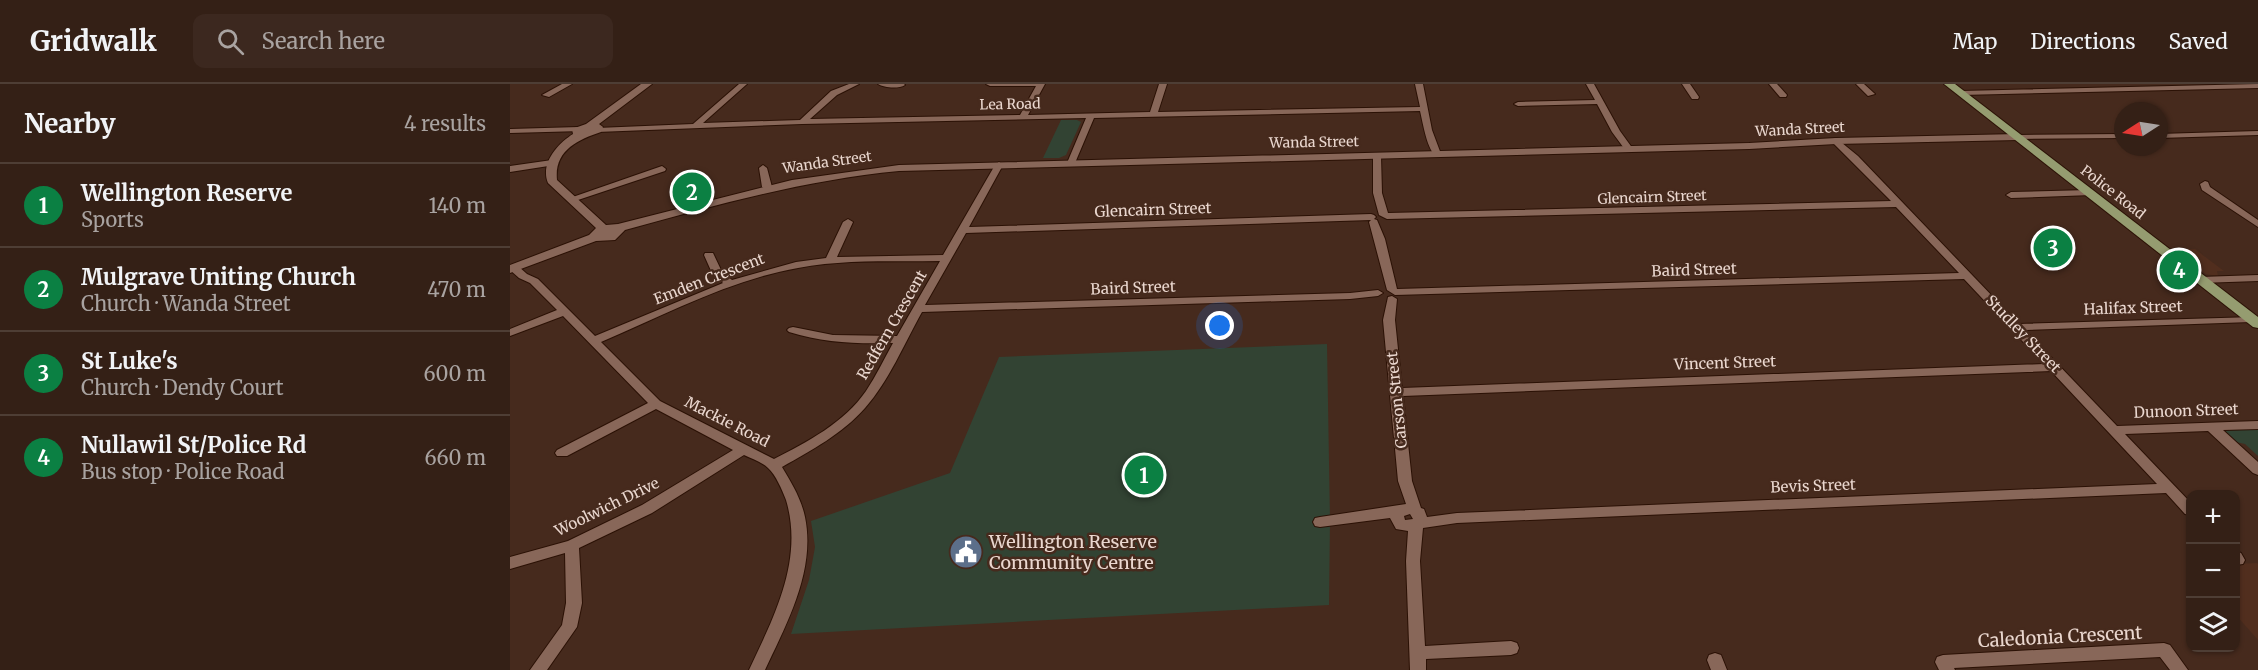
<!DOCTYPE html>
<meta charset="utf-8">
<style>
body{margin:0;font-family:Merriweather,serif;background:#3c281f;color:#f1f3f6}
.controls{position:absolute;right:18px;bottom:18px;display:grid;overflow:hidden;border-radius:12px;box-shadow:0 2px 4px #0004}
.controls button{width:54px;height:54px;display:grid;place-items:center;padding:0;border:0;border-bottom:2px solid #4e3e35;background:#342016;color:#f1f3f6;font:30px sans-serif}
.compass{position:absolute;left:1604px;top:18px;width:54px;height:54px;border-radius:50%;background:#342016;box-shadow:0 2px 4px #0004;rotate:258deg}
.you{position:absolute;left:710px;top:242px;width:21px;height:21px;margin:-15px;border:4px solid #fff;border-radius:50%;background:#1a73e8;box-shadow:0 0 0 9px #1a73e833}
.badge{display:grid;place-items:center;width:39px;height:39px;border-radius:50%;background:#0b8043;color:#fff;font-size:20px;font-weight:700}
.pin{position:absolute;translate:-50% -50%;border:3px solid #fff;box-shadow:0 2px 6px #0006}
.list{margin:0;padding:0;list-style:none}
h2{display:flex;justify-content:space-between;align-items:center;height:78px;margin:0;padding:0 24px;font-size:26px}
h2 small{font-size:20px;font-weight:400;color:#a9a3a1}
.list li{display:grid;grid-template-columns:39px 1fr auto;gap:18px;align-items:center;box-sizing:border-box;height:84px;padding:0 24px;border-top:2px solid #4e3e35}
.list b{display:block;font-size:22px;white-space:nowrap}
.list p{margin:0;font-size:20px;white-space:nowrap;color:#a9a3a1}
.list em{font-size:20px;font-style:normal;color:#a9a3a1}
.icon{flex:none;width:33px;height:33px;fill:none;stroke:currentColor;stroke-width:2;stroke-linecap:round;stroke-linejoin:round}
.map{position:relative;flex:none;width:1748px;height:586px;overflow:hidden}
header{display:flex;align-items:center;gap:36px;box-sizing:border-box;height:84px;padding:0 30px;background:#342016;border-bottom:2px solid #4e3e35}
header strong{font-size:28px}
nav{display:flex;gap:33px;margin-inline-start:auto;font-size:21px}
.search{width:420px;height:54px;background:#3c281f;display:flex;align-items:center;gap:15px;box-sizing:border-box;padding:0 21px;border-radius:12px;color:#a9a3a1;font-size:22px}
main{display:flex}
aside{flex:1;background:#342016}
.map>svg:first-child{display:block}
.built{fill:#512e1e}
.green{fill:#324333}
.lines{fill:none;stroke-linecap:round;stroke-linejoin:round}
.minor-casing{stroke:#2b1105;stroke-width:2}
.tertiary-casing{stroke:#2b1105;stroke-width:2}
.primary-casing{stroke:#2b1105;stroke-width:2}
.minor{fill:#886759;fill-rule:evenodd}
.tertiary{fill:#886759;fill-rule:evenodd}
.primary{fill:#959c70;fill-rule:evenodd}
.labels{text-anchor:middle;stroke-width:5;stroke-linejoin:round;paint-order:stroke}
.far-street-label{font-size:14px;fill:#ead7cf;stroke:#462a1d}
.street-label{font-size:15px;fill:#ead7cf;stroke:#462a1d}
.near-poi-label{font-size:18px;fill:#ead7cf;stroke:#462a1d;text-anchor:start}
.near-street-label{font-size:18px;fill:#ead7cf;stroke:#462a1d}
</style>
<header>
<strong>Gridwalk</strong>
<div class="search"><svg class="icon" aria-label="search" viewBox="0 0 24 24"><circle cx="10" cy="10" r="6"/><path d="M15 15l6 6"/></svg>Search here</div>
<nav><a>Map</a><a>Directions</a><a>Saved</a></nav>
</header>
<main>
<aside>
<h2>Nearby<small>4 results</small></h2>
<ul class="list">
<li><span class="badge">1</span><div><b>Wellington Reserve</b><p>Sports</p></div><em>140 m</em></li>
<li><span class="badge">2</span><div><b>Mulgrave Uniting Church</b><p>Church · Wanda Street</p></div><em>470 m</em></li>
<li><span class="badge">3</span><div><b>St Luke's</b><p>Church · Dendy Court</p></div><em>600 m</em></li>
<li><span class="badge">4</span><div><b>Nullawil St/Police Rd</b><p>Bus stop · Police Road</p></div><em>660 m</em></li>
</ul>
</aside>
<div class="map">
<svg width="1748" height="586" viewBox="0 0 1748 586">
<rect width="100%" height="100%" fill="#462a1d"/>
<!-- built -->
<path class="built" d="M1685 165 1694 172 1714 187H1707L1708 192 1696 190 1661 166Z
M1747 479 1748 480V556L1726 531V480Z"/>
<!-- green -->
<path class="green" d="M551 36H567L571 38 556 71 549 74H533Z
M817 260 820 436 819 521 281 550 299 496 305 463 301 437 440 389 489 273Z
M1748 345V372L1735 360 1721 357 1715 351 1716 347 1719 346Z"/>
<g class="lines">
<!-- minor casing -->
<g class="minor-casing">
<path id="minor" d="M52 0H62L39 13 32 11Z
M229 0H237L193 39 290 36 321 7 339 0H349L327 11 300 35 510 31 526 2H480L476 0H535L518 31 640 28 649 0H657L648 28 910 23 905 0H913L922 46 931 70 927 73C917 67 913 39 910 27L584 34 565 79 561 82 557 79 576 34 292 40 87 48 83 46 87 44 183 40Z
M368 0H394L395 1C389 5 374 4 368 0Z
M1076 0H1084L1110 47 1123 65 1122 67H1116L1102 48 1087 20 1008 22 1004 20 1008 18 1085 16Z
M1172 0H1180L1189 13 1188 15H1182Z
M1259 0H1267L1277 11 1276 13H1270Z
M1346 0H1354L1365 10 1358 12Z
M1748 0V4L1451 11 1447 9 1451 7Z
M69 43 73 45 72 47 0 49V45Z
M1748 47V51L1649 54V50Z
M1613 50V54L1508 55 1504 53 1508 51Z
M1326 54 1348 72 1509 240 1745 233 1747 235 1745 237 1741 238 1515 246 1607 342 1748 337V345L1713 346 1748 378V391L1743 389 1698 347 1615 350 1680 418V431L1675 430 1656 409 947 439 913 444 910 477 915 562 1001 557 1007 559 1009 564 1007 569 1001 571 916 575V586H900L896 477 898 447 886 445 880 434 810 443 805 442 803 438 805 434 810 433 896 420 888 397 873 236 878 213 882 212 887 215 885 236 892 304 1534 280 1454 195 885 211 877 206 859 138 861 136 456 149 415 221 840 209 868 206 873 209 868 212 840 215 412 228C394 260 379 297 355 324 332 350 302 366 272 383 281 398 291 414 295 433 306 486 277 539 255 586H239C264 533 294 476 276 416 272 406 266 391 258 384 252 378 242 375 234 371L142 429 69 464 72 519 67 543 37 586H20L52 541 56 519 55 469 0 485V473L58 457 132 421 223 366 146 325 57 372H47L45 369 47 366 138 319 53 232 0 252V245L47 226 20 199 9 194 0 186V182H8L17 190 28 195 85 252 213 199 202 189 194 171 195 169H203L212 188 222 196 286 178 316 174 333 138 338 135 343 138 327 173 433 171 485 81 489 78 493 81 459 143 861 130 864 131 866 133 864 135 867 136 875 155 887 205 1449 189 1386 123 877 135 869 131 863 109V72L867 69 871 72 872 109 878 129 1381 117 1323 59V55ZM430 177 387 252 323 251 283 243 279 244 277 246 279 248C314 259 347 260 383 259 374 275 366 292 356 307 334 339 297 358 264 375L150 317 91 258C155 231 219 196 288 184 335 175 383 178 430 177ZM1541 287 1647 400 947 429 917 433 914 425 911 424 902 397 893 312ZM900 430 903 435 895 436 894 432Z
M42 76 46 79 45 81 0 88V82Z
M253 81 257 84 262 103 257 106 252 103 249 84Z
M152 82 156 85 155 87 65 117H59L57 115Z
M1695 97 1698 98 1700 103 1748 136V143L1692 106 1690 100Z
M1579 106 1582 107V111L1501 114 1496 111 1501 108Z
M1748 191V197L1690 199 1685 196 1690 193Z
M1726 467 1731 469 1735 476 1733 480 1726 481Z
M1654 559 1660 561 1678 586H1660L1650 573 1444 584 1445 586H1429L1425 578 1427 573 1433 571Z
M1205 569 1211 571 1217 586H1201L1197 576 1199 571Z"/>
</g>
<!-- tertiary casing -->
<g class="tertiary-casing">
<path id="tertiary" d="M131 0H142L89 40 93 43 91 48C67 56 44 67 47 96L96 141 108 140 282 96 389 81 1239 59 1326 54 1508 50 1513 53 1508 56 1326 60 1239 65 389 87C295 96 206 121 115 146L105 156 86 157 0 189V181L79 151 86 144 38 99C30 80 47 60 63 50L62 45 76 40Z"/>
</g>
<!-- primary casing -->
<g class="primary-casing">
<path id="primary" d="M1434 0H1445L1748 233V244L1743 243Z"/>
</g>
<!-- minor -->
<use href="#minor" class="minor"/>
<!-- tertiary -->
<use href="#tertiary" class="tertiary"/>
<!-- primary -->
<use href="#primary" class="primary"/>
</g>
<!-- icons -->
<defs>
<g id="civic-disc" transform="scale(1.725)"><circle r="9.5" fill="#5c6f8a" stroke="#462a1d"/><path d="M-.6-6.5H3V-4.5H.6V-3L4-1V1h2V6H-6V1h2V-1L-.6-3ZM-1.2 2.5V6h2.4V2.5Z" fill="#fff"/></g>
</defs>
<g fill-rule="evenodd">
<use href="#civic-disc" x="456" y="468"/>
</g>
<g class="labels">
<!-- far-street labels -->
<g class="far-street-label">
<text transform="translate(500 20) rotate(-1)" y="5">Lea Road</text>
<text transform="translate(1290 45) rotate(-3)" y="5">Wanda Street</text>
<text transform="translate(804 58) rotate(-1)" y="5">Wanda Street</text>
<text transform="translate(317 78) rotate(-8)" y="5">Wanda Street</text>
<text transform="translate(1603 108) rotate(38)" y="5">Police Road</text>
<text transform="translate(1142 113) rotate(-2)" y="5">Glencairn Street</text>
</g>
<!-- street labels -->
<g class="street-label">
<text transform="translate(643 126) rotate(-2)" y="5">Glencairn Street</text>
<text transform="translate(1184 186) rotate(-2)" y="5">Baird Street</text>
<text transform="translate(199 195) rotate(-21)" y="5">Emden Crescent</text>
<text transform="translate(623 204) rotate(-2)" y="5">Baird Street</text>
<text transform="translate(1623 224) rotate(-2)" y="5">Halifax Street</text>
<text transform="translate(382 241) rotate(-60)" y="5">Redfern Crescent</text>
<text transform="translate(1513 250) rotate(46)" y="5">Studley Street</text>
<text transform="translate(1215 279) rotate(-2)" y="5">Vincent Street</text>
<text transform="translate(887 316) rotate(-96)" y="5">Carson Street</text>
<text transform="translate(1676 327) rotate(-2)" y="5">Dunoon Street</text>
<text transform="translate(217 338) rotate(27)" y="5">Mackie Road</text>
<text transform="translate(1303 402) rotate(-2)" y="5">Bevis Street</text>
<text transform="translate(97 423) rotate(-26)" y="5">Woolwich Drive</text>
</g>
<!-- near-poi labels -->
<g class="near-poi-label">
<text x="479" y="464">Wellington Reserve<tspan x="479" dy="21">Community Centre</tspan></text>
</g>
<!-- near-street labels -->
<g class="near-street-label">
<text transform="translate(1550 553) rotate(-3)" y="6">Caledonia Crescent</text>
</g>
</g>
</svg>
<div class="controls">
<button>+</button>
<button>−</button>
<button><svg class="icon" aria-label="layers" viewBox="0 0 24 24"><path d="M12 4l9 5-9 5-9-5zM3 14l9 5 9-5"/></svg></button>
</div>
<svg class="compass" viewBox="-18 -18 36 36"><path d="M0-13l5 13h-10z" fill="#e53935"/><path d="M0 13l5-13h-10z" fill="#a9a3a1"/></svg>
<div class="you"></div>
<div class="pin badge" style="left:634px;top:391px">1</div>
<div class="pin badge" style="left:182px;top:108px">2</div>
<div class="pin badge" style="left:1543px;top:164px">3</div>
<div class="pin badge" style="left:1669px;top:186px">4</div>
</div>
</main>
